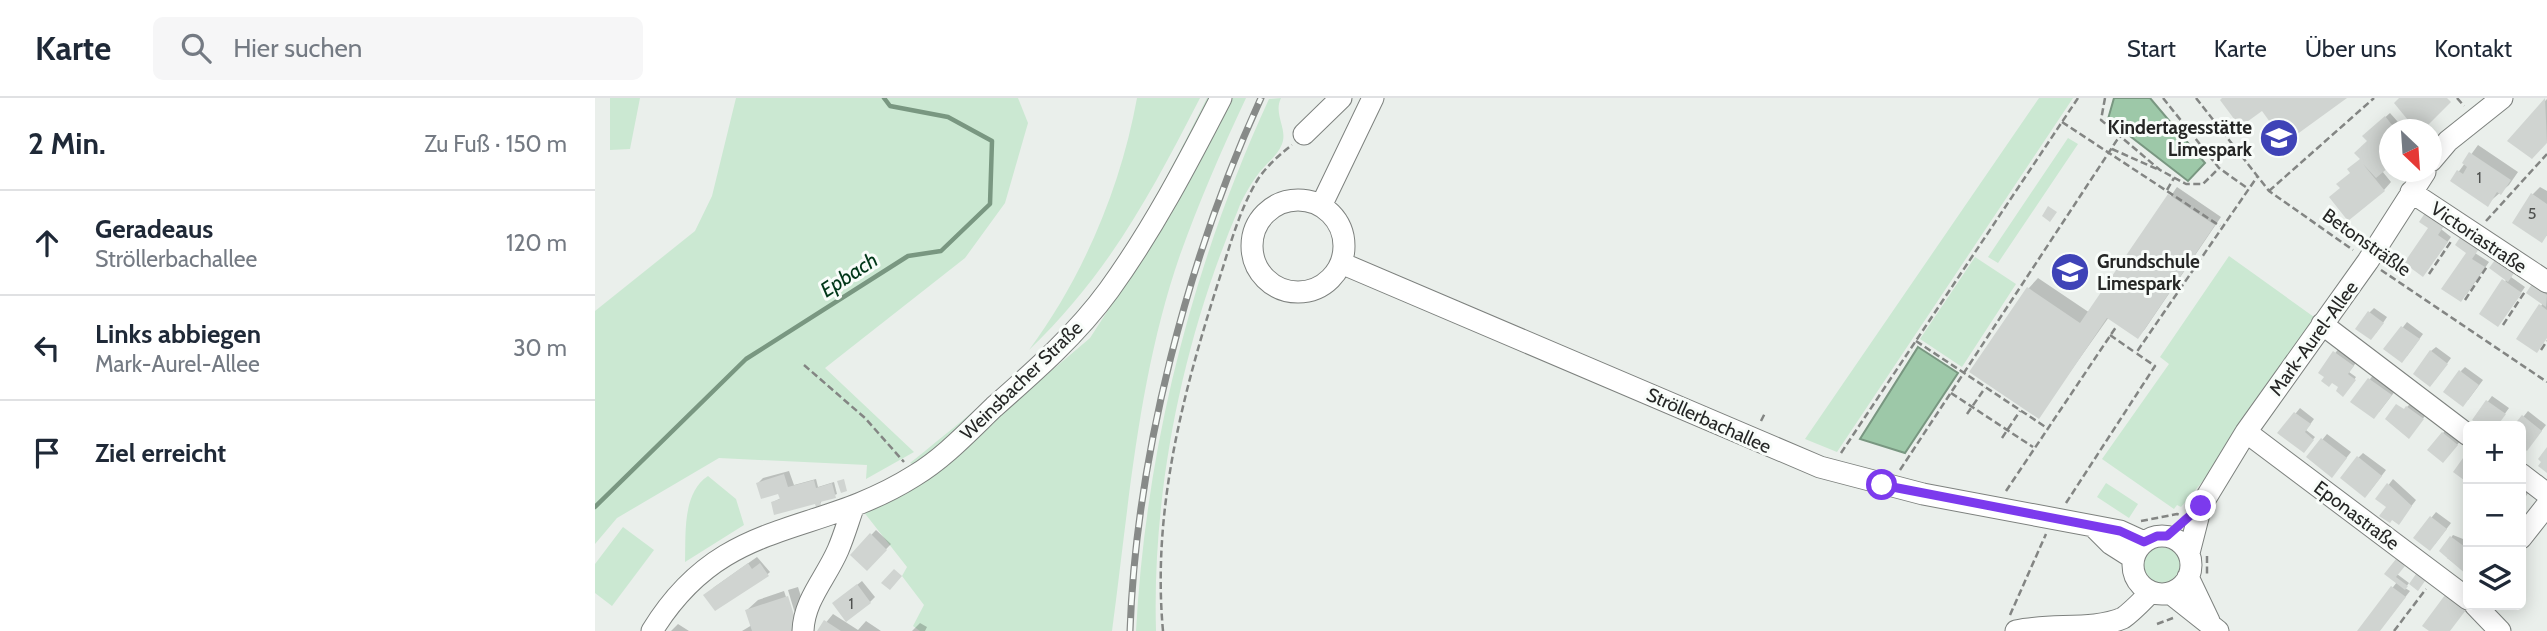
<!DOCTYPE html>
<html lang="de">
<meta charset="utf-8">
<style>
body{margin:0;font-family:Cabin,sans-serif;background:#f6f6f7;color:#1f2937}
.controls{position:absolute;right:21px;bottom:21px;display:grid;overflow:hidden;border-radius:10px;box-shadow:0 4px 18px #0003}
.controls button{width:63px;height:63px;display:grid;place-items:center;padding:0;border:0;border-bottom:2px solid #e0e1e3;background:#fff;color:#1f2937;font:35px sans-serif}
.compass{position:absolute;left:1784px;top:21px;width:63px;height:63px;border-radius:50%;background:#fff;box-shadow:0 4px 18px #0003;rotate:155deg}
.stop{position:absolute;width:21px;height:21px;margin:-16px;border:5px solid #7c3aed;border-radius:50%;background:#fff}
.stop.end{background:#7c3aed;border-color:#fff;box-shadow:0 2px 7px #0008}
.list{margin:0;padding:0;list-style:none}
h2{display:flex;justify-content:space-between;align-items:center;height:91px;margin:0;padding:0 28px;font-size:30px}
h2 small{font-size:23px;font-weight:400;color:#747a83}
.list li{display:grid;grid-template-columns:46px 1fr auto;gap:21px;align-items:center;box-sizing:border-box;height:105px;padding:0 28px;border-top:2px solid #e0e1e3}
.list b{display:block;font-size:26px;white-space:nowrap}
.list p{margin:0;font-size:23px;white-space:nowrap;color:#747a83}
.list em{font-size:23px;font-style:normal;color:#747a83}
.icon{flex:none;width:38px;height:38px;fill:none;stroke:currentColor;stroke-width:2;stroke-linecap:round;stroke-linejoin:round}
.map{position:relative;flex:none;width:1952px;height:533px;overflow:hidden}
header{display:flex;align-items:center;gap:42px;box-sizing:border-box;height:98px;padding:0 35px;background:#fff;border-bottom:2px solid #e0e1e3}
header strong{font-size:33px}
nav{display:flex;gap:38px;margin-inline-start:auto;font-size:24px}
.search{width:490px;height:63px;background:#f6f6f7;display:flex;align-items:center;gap:18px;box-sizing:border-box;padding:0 24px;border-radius:10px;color:#747a83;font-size:26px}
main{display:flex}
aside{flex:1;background:#fff}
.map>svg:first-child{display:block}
.green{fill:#cbe8d2}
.water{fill:#9dc8a8;stroke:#799781;stroke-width:2}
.shadow{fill:#0003}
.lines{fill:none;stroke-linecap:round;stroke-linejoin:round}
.stream{stroke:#799781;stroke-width:4.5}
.building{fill:#d0d4d1}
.minor-casing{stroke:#7d817e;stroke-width:23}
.path{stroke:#838583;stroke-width:2.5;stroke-dasharray:7 3.5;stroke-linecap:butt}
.minor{stroke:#fff;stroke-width:21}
.rail-casing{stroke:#878a88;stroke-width:7}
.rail{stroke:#f8fcf9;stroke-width:4.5;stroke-dasharray:13;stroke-linecap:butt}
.route{stroke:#7c3aed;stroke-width:9}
.labels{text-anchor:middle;stroke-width:6;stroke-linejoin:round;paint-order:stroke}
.number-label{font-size:16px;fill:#505250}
.poi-label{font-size:19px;font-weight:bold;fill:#252625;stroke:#f8fcf9;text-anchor:end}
.street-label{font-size:19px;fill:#252625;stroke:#f8fcf9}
.water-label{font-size:21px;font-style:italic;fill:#003618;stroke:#f8fcf9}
</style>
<header>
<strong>Karte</strong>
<div class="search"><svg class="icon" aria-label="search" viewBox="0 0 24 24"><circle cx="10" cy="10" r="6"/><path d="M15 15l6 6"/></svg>Hier suchen</div>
<nav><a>Start</a><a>Karte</a><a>Über uns</a><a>Kontakt</a></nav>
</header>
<main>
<aside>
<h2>2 Min.<small>Zu Fuß · 150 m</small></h2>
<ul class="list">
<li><svg class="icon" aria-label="ahead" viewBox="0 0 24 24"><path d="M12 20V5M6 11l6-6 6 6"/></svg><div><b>Geradeaus</b><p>Ströllerbachallee</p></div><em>120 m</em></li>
<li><svg class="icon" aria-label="left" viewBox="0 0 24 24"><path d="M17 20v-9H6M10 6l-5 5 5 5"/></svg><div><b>Links abbiegen</b><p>Mark-Aurel-Allee</p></div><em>30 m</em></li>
<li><svg class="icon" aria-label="arrive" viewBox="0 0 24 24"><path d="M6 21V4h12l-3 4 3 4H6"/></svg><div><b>Ziel erreicht</b></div></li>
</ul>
</aside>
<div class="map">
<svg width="1952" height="533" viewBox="0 0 1952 533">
<rect width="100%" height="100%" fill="#eaefeb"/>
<!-- green -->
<path class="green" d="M15 0H45L35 51 15 52Z
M141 0H423L433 25 410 105 370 160 230 270 319 354 271 381 272 367 124 360 22 420 0 446V213L100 133 117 98Z
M542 0H605C555 97 514 175 434 252 488 179 526 89 542 0Z
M612 0H618L592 55 486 218 322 368 315 365C371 320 430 272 478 219 535 155 574 75 612 0Z
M634 0H651C627 51 604 104 585 157 543 278 534 407 517 533H325L318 528 329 507 307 478 312 469 268 413 435 291 495 240 552 152Z
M686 0C678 16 693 31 687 46 682 59 669 67 661 79 654 89 647 101 643 112 588 242 557 392 561 533H541C551 349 597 168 674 1Z
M1444 0H1478L1242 354 1210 341Z
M1473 40 1483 46 1403 165 1393 159Z
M1634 158 1719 219 1618 371 1586 409 1582 407 1579 411 1507 361 1574 266 1565 259Z
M1380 159 1421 186 1367 269 1325 241Z
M113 378 141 401 149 427 90 464C91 436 87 395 113 378Z
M1511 385 1543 406 1534 420 1502 399Z
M28 429 59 452 17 508 0 495V466Z
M1547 467a20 20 0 1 1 40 0a20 20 0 1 1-40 0Z"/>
<!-- water -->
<path class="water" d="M1519 0H1555L1610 65 1593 83 1513 21Z
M1323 249 1363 275 1310 355 1265 341Z"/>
<!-- shadow -->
<path class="shadow" d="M1952 1V43L1937 58 1914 42Z
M1795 15 1810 32H1794V67L1787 73 1796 84 1789 92 1746 89 1766 60 1774 43 1775 33Z
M1883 47 1923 74 1914 87 1892 106 1857 83Z
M1582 89 1626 119 1550 231 1543 239 1514 219 1443 319 1433 191 1443 180 1495 215Z
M1945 89 1952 93V137L1947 143 1937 97Z
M1836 130 1846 131 1856 139 1833 171Z
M1880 155 1894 164 1871 197 1849 190Z
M1902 163 1920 172 1916 179 1930 189 1903 227 1911 180Z
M1938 188 1952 194V240L1946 208 1948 205Z
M1779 210 1792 219 1781 235 1774 215Z
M1812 224 1828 236 1812 258 1791 251Z
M1745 249 1763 262 1754 274 1761 279 1750 295V283L1725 274Z
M1841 249 1856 260 1840 282 1836 253Z
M1870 269 1888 282 1873 302 1866 273Z
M1779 276 1801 292 1784 314 1758 303Z
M1897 298 1914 310 1901 328H1888L1879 322Z
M1817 304 1832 315 1819 333 1812 309Z
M1705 310 1719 321 1711 332 1720 339 1709 352 1685 335Z
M1933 313 1951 327 1937 345 1926 347V328H1921Z
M1853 330 1866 342 1853 358 1848 335Z
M1732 336 1756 354 1741 373 1713 359Z
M1768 355 1791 372 1775 393 1763 360Z
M194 373 199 387 221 381 223 389 239 384 242 396 227 402 225 406 178 404 186 400 185 394 163 385 168 380Z
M1798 381 1821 402 1808 419 1783 401Z
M1926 382 1936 391 1926 405Z
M1841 414 1856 425 1840 446 1820 440Z
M281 432 296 446 272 471 257 457Z
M1858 437 1873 443 1872 474 1852 460 1858 452 1846 453Z
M162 459 175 474 167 481 118 490Z
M1804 460 1810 465 1802 476 1814 485 1810 490 1815 493 1784 533H1764L1802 484 1791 476Z
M267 483 280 499 275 504 244 501Z
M203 489 212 518 205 533H147L157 527 152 512 163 502 189 493 202 532 204 529 193 492Z
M238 516 263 532 271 523 286 533H224Z
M325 525 332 529 330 533H317Z
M83 526 94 533H76Z"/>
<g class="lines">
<!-- stream -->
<path class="stream" d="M0 409 151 261 313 158 346 153 395 106 397 43 353 19 295 8 289 0"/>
</g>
<!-- building -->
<path class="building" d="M1627 0H1752L1690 45 1667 13 1645 29 1625 2Z
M1804 0H1852L1856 4 1829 31 1822 23 1817 27 1799 5Z
M1950 0 1952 45 1937 61 1912 43Z
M1790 18 1801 32H1794V69L1781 80 1768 66 1790 93 1753 123 1734 99 1745 90 1741 86 1755 75 1752 71 1765 61 1759 55 1772 43 1767 38Z
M1874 54 1916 82 1906 97 1902 94 1893 109 1855 83 1862 72 1868 76 1872 69 1867 65Z
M1936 95 1952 106V137L1947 145 1917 125Z
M1573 96 1620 127 1543 241 1512 220 1444 321 1374 274 1432 189 1485 225Z
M1453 108 1462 114 1455 124 1447 118Z
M1830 115 1849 128 1843 137 1853 144 1828 179 1809 165 1833 130 1824 124Z
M1866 138 1884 151 1877 161 1890 169 1866 204 1846 191 1871 155 1860 147Z
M1900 162 1919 175 1913 184 1894 170Z
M1907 181 1927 195 1903 229 1884 216Z
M1937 186 1952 197 1951 209 1931 195Z
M1944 206 1952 212V240L1942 255 1921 241Z
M1773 213 1789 225 1776 242 1760 231Z
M1806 228 1825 241 1807 265 1788 251Z
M1835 252 1853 266 1835 289 1818 276Z
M1738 253 1759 268 1753 276 1761 282 1748 299 1741 293 1743 289 1737 285 1734 289 1726 283 1729 279 1723 275Z
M1864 272 1884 287 1868 309 1848 294Z
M1773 280 1797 297 1779 321 1755 304Z
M1891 302 1911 316 1902 328H1885L1877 322Z
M1801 306 1809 311 1811 308 1829 321 1814 341 1790 321Z
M1699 314 1716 326 1710 334 1719 342 1709 355 1682 335Z
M1927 317 1947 333 1932 353 1926 348V328H1918Z
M1847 334 1863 347 1848 365 1832 352Z
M1726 340 1752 360 1737 380 1711 359Z
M1952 349V375L1943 368 1946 364 1943 361Z
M1873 353V385L1858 374Z
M1762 358 1787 378 1770 400 1745 380Z
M189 376 193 389 219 382 221 390 237 385 241 400 225 404 226 407 221 409 220 406 179 417 176 404 185 401 183 396 166 401 161 385Z
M249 381 252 393 246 395 242 383Z
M1792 385 1817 408 1804 427 1797 422 1795 425 1784 418 1791 409 1780 401Z
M1835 418 1852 431 1835 453 1818 440Z
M275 435 292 452 272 473 255 457Z
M1855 438 1873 451 1872 477 1844 453Z
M1801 461 1810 468 1801 479 1813 488 1810 492 1789 476Z
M153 465 157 471 165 465 174 478 120 513 108 497Z
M299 471 307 478 295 492 286 485Z
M1821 476 1830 483 1823 493 1814 486Z
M262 486 276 505 251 524 237 505Z
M1796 488 1811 499 1785 533H1762Z
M1850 497 1871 512 1855 533H1834L1827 528Z
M193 498 203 530 200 533H157L150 512Z
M229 522 246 533H222Z"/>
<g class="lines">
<!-- minor casing -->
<g class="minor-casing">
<path id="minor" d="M709 36 746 0
M1836 63 1853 43 1907 0
M1816 94 1952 184
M657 148a46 46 0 1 1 92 0a46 46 0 1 1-92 0Z
M726 108 778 0
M746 165 1225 369 1328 396 1525 433 1549 444
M1727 226 1873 337
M1651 334 1873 501
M1926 376 1952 396
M1498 428 1516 446 1538 460
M1538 467a29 29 0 1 1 58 0a29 29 0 1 1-58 0Z
M1926 440 1952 407
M1594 455 1606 408 1651 334 1773 163 1830 74
M1593 479 1614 523
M1575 495 1623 533
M1880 507 1905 533
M57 533C128 417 219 441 319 378 349 360 374 333 399 309 440 273 482 236 514 192 558 131 592 66 626 0
M208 533C209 502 231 480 243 452 249 438 253 424 258 410
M1421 533C1455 525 1498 533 1528 520 1538 513 1547 503 1556 494"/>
</g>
<!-- path -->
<path class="path" d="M1510 0 1506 22 1565 72 1591 86H1608L1624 70
M1568 0 1624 70 1652 90
M1601 0 1674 93 1758 152
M1862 0 1869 8
M1467 24 1625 128
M1517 51 1562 71
M1572 92 1579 80
M1674 93 1779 0
M1891 123 1952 56
M1786 172 1952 284
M1834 176 1857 142
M1870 202 1893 167
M1908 227 1931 192
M1515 237 1541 255
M1321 243 1452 330
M1946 252 1952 243
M209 267 270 320 309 364
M1356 295 1438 349
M1372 316 1390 290
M1166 323 1170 315
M1407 340 1425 313
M1246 355 1483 0
M1305 372 1524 39
M1411 393 1521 229
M1471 405 1560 268 1541 255 1662 79
M1546 423 1582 416 1587 418
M1612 458V479
M1415 517 1451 436
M1562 526 1578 520
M568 533C557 414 587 298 623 185 634 151 644 112 663 81 672 68 684 57 697 47
M1799 533 1831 491"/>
<!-- minor -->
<use href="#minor" class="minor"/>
<!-- rail casing -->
<g class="rail-casing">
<path id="rail" d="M535 533C541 359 593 159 666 0"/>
</g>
<!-- rail -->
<use href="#rail" class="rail"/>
</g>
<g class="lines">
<!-- route -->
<path class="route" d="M1287 387 1525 433 1549 444 1562 438H1572L1606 408"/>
</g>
<!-- icons -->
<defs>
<g id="school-disc" transform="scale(2.0125)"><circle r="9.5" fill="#3f43b7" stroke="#f8fcf9"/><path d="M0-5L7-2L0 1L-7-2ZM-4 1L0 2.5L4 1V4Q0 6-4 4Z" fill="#fff"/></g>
</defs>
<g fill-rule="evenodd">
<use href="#school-disc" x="1684" y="40"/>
<use href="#school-disc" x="1475" y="174"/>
</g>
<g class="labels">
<!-- number labels -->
<g class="number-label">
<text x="1884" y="85">1</text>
<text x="1937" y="121">5</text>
<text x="256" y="511">1</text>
</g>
<!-- poi labels -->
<g class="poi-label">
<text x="1657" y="36">Kindertagesstätte<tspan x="1657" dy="22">Limespark</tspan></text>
<text x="1502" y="170" text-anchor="start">Grundschule<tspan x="1502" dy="22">Limespark</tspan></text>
</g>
<!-- street labels -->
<g class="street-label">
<text transform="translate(1884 139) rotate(34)" y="7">Victoriastraße</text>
<text transform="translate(1772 144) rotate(35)" y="7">Betonsträßle</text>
<text transform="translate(1718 240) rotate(-54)" y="7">Mark-Aurel-Allee</text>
<text transform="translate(426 282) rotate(-44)" y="7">Weinsbacher Straße</text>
<text transform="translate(1114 322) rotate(24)" y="7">Ströllerbachallee</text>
<text transform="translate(1762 417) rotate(37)" y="7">Eponastraße</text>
</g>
<!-- water labels -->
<g class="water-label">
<text transform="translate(254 177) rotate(-33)" y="7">Epbach</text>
</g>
</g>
</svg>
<div class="controls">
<button>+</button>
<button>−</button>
<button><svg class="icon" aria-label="layers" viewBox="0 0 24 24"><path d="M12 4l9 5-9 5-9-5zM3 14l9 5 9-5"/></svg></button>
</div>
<svg class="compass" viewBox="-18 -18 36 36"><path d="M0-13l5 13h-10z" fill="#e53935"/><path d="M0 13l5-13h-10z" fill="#747a83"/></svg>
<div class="stop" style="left:1287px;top:387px"></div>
<div class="stop end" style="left:1606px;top:408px"></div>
</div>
</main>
